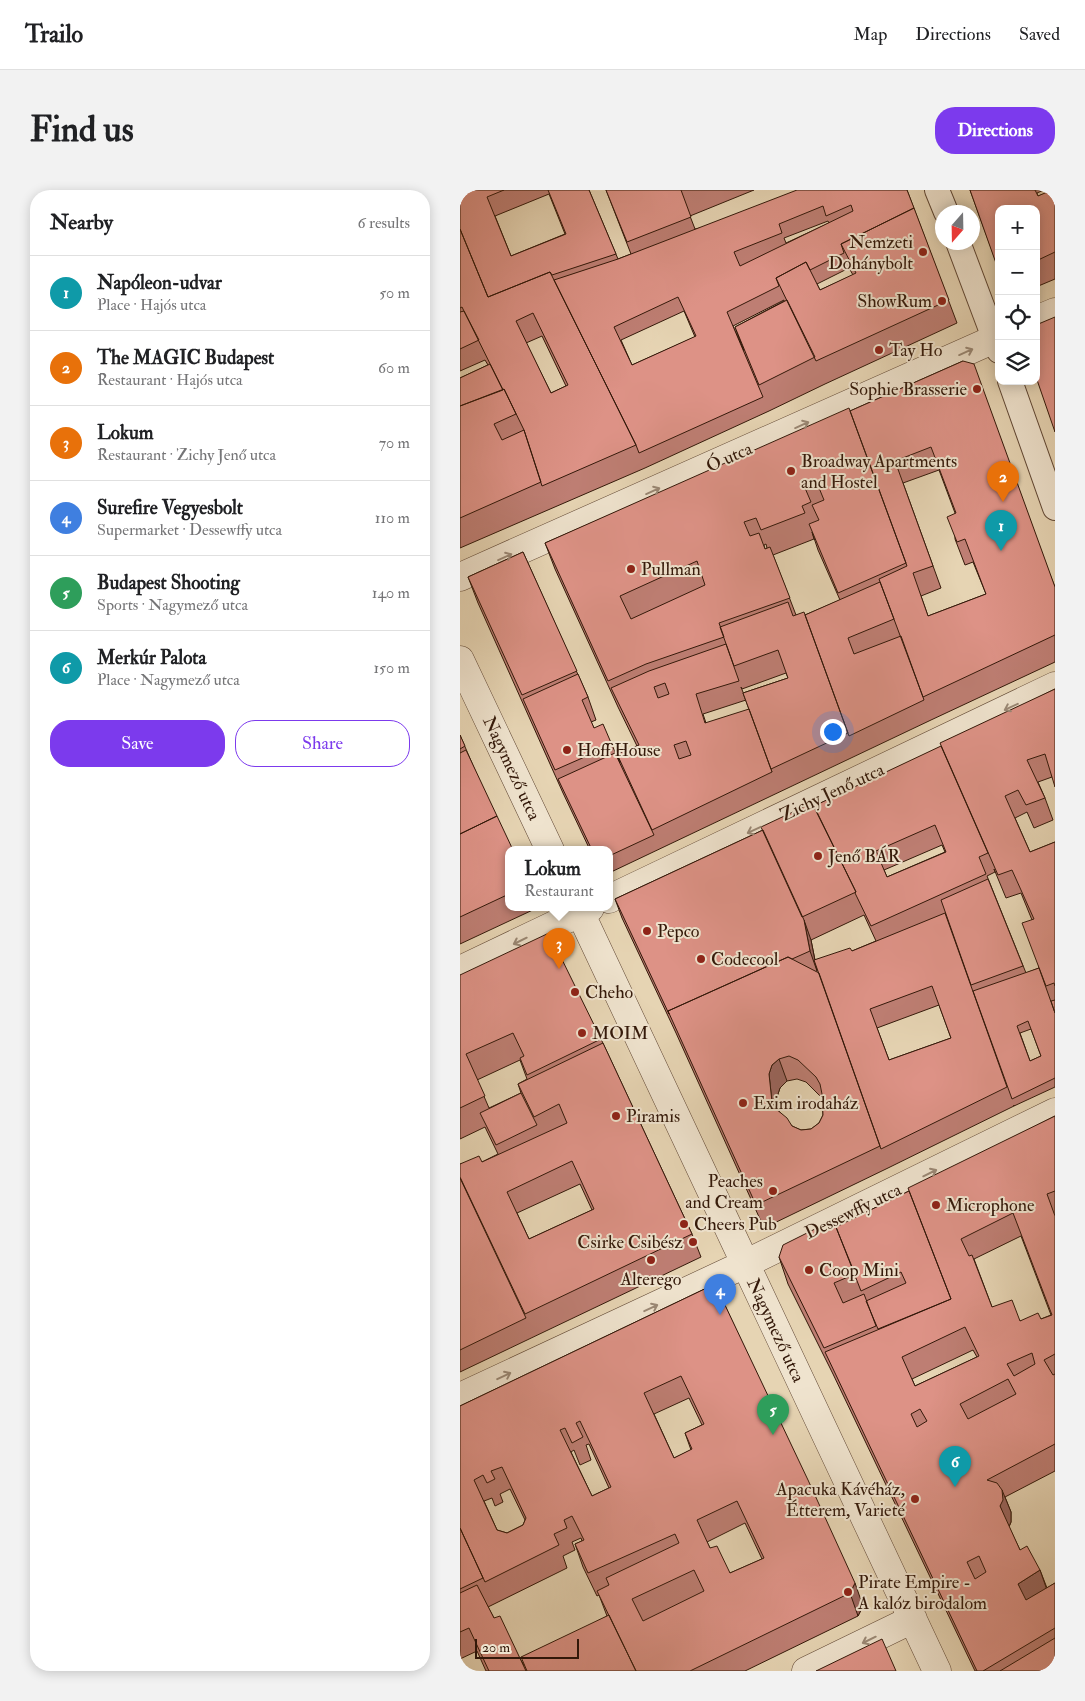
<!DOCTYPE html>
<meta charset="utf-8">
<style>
body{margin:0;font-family:"IM FELL Double Pica",serif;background:#f2f2f2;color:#202124}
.controls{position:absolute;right:15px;top:15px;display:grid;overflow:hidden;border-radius:10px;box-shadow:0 2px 12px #0003}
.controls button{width:45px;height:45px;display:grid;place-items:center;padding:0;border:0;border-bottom:1px solid #e0e0e0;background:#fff;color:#202124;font:25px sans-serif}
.compass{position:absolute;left:475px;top:15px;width:45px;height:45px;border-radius:50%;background:#fff;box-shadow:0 2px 12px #0003;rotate:200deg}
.scale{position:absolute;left:15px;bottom:12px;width:104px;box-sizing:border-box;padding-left:5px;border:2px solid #331809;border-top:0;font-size:14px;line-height:18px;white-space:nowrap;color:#331809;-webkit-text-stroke:4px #efe3ce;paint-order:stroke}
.you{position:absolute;left:372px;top:541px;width:18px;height:18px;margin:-12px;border:4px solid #fff;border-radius:50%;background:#1a73e8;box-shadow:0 0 0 8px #1a73e833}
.badge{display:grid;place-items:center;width:32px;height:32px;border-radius:50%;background:#7c3aed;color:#fff;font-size:16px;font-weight:700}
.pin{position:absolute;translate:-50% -41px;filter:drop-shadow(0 1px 2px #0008)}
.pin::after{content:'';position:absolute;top:26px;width:18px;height:15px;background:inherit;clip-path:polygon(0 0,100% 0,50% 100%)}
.popup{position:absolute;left:45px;top:656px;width:108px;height:65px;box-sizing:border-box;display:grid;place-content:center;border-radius:10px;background:#fff;filter:drop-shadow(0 1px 4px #0005);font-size:16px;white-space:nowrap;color:#757577}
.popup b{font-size:19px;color:#202124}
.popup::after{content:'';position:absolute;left:50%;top:100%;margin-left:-10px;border:10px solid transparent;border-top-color:#fff}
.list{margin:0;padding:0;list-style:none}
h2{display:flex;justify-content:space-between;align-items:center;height:65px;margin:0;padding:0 20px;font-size:21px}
h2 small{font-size:16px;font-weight:400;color:#757577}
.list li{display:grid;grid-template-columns:32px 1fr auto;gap:15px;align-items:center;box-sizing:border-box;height:75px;padding:0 20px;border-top:1px solid #e0e0e0}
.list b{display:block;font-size:19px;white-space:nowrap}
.list p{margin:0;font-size:16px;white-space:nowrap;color:#757577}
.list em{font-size:16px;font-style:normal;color:#757577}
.actions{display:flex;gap:10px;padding:15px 20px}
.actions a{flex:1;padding:11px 0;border:1px solid #7c3aed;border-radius:20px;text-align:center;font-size:18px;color:#7c3aed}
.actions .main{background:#7c3aed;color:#fff}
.icon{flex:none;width:28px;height:28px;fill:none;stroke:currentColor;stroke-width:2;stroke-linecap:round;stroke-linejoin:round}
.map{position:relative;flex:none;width:595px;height:1481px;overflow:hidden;border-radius:20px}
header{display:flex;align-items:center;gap:30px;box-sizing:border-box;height:70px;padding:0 25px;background:#fff;border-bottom:1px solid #e0e0e0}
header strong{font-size:24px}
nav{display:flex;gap:28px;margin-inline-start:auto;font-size:18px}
.intro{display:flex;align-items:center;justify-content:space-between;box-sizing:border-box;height:120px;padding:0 30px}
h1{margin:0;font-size:35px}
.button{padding:12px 22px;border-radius:20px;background:#7c3aed;color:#fff;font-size:18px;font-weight:700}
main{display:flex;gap:30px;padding:0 30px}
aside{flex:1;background:#fff;border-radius:20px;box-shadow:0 2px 12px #0003}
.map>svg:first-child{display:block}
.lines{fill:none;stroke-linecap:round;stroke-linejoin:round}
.pedestrian-casing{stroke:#604734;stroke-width:26}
.minor-casing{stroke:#604734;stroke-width:29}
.pedestrian{stroke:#efe3ce;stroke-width:24}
.minor{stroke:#efe3ce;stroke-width:28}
.wall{fill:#be7e73;stroke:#331809;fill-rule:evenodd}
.shaded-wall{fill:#9b665e;stroke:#331809}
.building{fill:#dd9286;stroke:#331809;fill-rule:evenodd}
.oneway{stroke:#9a8875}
.poi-dot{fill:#8f2418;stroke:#efe3ce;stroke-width:2}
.labels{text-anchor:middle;stroke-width:4;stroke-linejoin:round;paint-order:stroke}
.poi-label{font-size:18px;fill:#331809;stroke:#efe3ce;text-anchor:start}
.street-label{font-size:18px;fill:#331809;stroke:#efe3ce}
</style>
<header>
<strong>Trailo</strong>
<nav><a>Map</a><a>Directions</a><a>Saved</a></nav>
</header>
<div class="intro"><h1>Find us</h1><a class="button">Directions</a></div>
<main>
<aside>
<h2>Nearby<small>6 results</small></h2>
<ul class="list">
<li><span class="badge" style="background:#0f9aa8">1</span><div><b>Napóleon-udvar</b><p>Place · Hajós utca</p></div><em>50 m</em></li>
<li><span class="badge" style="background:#e8710a">2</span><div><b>The MAGIC Budapest</b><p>Restaurant · Hajós utca</p></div><em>60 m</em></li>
<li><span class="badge" style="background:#e8710a">3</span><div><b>Lokum</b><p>Restaurant · Zichy Jenő utca</p></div><em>70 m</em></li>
<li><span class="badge" style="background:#3f7fe0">4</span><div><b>Surefire Vegyesbolt</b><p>Supermarket · Dessewffy utca</p></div><em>110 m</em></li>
<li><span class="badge" style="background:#2e9e5b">5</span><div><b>Budapest Shooting</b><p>Sports · Nagymező utca</p></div><em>140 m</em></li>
<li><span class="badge" style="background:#0f9aa8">6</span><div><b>Merkúr Palota</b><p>Place · Nagymező utca</p></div><em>150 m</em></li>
</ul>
<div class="actions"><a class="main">Save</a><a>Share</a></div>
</aside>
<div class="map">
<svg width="595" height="1481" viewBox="0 0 595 1481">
<rect width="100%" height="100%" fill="#e6d4b3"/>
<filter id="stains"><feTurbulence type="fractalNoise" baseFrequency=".004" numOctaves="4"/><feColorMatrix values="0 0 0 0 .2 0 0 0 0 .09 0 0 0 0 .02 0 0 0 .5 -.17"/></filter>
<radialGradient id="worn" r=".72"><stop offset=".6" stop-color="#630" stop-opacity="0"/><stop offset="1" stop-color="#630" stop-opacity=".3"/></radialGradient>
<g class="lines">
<!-- pedestrian casing -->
<g class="pedestrian-casing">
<path id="pedestrian" d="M477 0 486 22
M498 52 539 161
M550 191 595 318"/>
</g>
<!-- minor casing -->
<g class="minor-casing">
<path id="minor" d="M576 130 595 122
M0 387 539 147
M0 470 90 660
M149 709 595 496
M118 718 477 1481
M0 780 130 718
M0 1207 285 1074 595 922
M346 1481 453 1429"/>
</g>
<!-- pedestrian -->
<use href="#pedestrian" class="pedestrian"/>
<!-- minor -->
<use href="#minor" class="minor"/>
</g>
<!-- wall -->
<path class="wall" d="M0 0H129L158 69 171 64 146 0H294L230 26 235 39 447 0 497 133 365 194 309 221 185 278 0 358V188L28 175 25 170 0 181ZM89 4 105 44 51 66 35 26ZM368 31 369 33 326 53 324 48ZM389 78 393 85 360 100 357 94ZM324 110V111L275 137 284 161 273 136ZM224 121 235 147 172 175 161 150ZM82 146 106 196 91 203 66 153Z
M510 0H584L577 3 578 6 595 0V89L576 97V19H539V80Z
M503 171 595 397V472L471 530 149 683V660H130L103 603 18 413 8 387 63 362 128 507 136 530 131 532 134 538 152 555 160 573 157 564 177 556 158 517 95 379 85 353 390 221ZM479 280 495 323V349L505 375 513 372 526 404 468 426 461 406 481 398 443 293ZM352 342 358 360 380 410 345 425H336L313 365 354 349ZM306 354 307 358 305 359 304 355ZM326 483 328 488 283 503 312 582 246 533 243 524 286 510 281 497 282 499Z
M595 499 592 587 578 592 585 608 593 630 574 638 567 622 555 628 570 662 595 652V897L554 916V915V916L428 978 304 1038 216 843 162 728 155 709 481 557ZM482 655 485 662 427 687 424 680ZM534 679 546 708 561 703 572 730 579 778 566 783 527 686 535 682ZM404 725 416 751 392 761 355 770 351 750ZM479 815 491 848 429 870 417 838ZM571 839 581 866 570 871 560 843ZM337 889 346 892 362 908 363 925 359 933 351 939 341 940 332 936 319 921 317 907 320 898 327 891Z
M0 545 49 660V718H77L0 754Z
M0 785 141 849 232 1044 241 1067 0 1182V974L22 972 38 964 25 937 0 949ZM60 870 67 889 58 894 61 903 29 918 17 890ZM120 994 132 1020 69 1049 57 1023Z
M595 926V1281L545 1307 551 1322V1332L549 1337 560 1360 580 1380 587 1398 595 1393V1481H515L373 1184 328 1094 319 1067 376 1037 449 1001ZM561 1046 591 1125 581 1129 560 1131 532 1117 514 1069ZM513 1160 517 1167 455 1196 452 1189Z
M255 1094 403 1416 398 1426 285 1481H26L17 1461 0 1469V1216ZM229 1208 242 1235 225 1243 231 1260 214 1268 194 1224ZM129 1254 149 1298 132 1306 111 1262 114 1260 120 1275 131 1270 126 1255ZM50 1299 65 1330 63 1335 47 1343 37 1340 24 1311 32 1308 35 1316 43 1312 40 1304ZM285 1333 302 1369 270 1383 250 1358 247 1352ZM121 1348 122 1351 115 1354 123 1377 137 1406 139 1405 147 1426 64 1475 34 1428 28 1417 107 1378 103 1366 115 1360 112 1352Z"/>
<!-- shaded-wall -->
<path class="shaded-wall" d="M344 730 351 750 357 781 350 761Z
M319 869 327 891 320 898 317 907 321 935 312 912 309 884 312 875Z
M542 1300 551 1322V1332L548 1339 540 1316Z
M580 1380 588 1403 567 1416 558 1394Z
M395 1393 403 1416 398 1426 390 1403Z"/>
<!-- building -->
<path class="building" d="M0 0H44L27 7 51 66 106 44 88 0H129L156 64 92 85 90 82 28 107 0 39Z
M146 0H221L231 27 167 52Z
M337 0H447L454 18 381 54 384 63 350 80 346 72 316 88 319 96 267 122 303 207 179 263 176 255 94 90 158 69ZM391 15 393 21 280 76 274 62 322 43 319 34 363 16 366 26ZM218 107 236 146 172 175 154 137Z
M510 0H575L578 6 592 0H595V62L576 71V19H539V77L537 76Z
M454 18 489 110 356 171 316 88 346 72 360 100 396 83 381 54Z
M0 39 28 107 90 82 176 255 82 296 64 240 44 199 43 200 2 117 0 118ZM73 123 108 195 91 203 56 131Z
M327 110 355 167 299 195 275 137Z
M4 121 19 150 0 159V122Z
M595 127V242L576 187V135Z
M503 171 514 174 595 397V445L463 507 419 389 447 376 390 221ZM471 257 496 323 487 327 497 352 505 349 526 404 468 426 453 383 473 376 435 271Z
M30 174 43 200 0 216V188Z
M44 199 56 224 34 234 42 250 64 240 81 292 0 328V216Z
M389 218 446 373 378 403 349 334 359 330 352 315 364 310 357 293 345 298 351 312 342 316 345 323 301 340 296 328 284 332 290 346 299 343 305 359 310 357 330 408 259 433 264 447 186 474 148 491 85 353ZM237 371 245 395 171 429 160 406Z
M63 362 117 481 62 505 8 387Z
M420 392 434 429 388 448 394 464 441 446 464 510 389 546 345 425Z
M328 412 333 426 344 422 388 543 311 579 283 503 328 488 318 460 274 476 260 437Z
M266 454 279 491 236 504 245 533 289 519 312 582 192 640 157 564 179 555 151 498 189 481ZM205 493 209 504 198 508 194 497ZM226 551 231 565 219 569 214 555Z
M118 484 128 507 122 510 134 538 143 534 152 555 95 580 63 509Z
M595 499V597L585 564 567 570 585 608 566 615 558 600 545 606 570 662 595 652V796L594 793 586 796 562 733 574 729 552 680 538 685 480 553Z
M0 545 5 556 0 559Z
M481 556 528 663 519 667 526 684 411 736 395 703 396 702 354 616ZM475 635 486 662 427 687 416 661Z
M6 560 37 626 0 644V563Z
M155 563 194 645 149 666V660H132L98 589Z
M352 613 396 702 342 727 301 637Z
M37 626 53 660H49V704L0 727V644Z
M303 640 344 730 350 761 332 769 328 767 208 821 209 824 155 709Z
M528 689 563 776 511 795 481 710Z
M485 723 547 897 421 959 354 770 390 758 392 761ZM472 796 491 848 429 870 410 819Z
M89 743 141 849 67 885 60 868 64 866 53 843 6 864 25 906 0 918V785Z
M328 767 359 783 420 956 296 1015 208 821ZM329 866 338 870 356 887 360 894 362 904 363 925 359 933 351 939 341 940 332 936 327 928 316 919 312 912 309 884 312 875 319 869Z
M579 778 595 823V888L552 909 513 801ZM568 831 581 866 570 871 557 836Z
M595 810V823L591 811Z
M143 853 232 1044 65 1124 0 987V974L19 966 22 972 107 933 99 914 74 927 58 894ZM112 971 134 1019 69 1049 47 1002Z
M61 903 77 935 36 955 20 923Z
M595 926V1001L587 1004 595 1026V1164L584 1170 593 1185 595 1184V1254L527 1290 537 1293 542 1300 543 1310 540 1316 560 1360 567 1356 580 1380 558 1394 566 1410 595 1393V1438L523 1481H517L365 1162 491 1109 448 998ZM553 1023 592 1125 581 1129 578 1123 560 1131 552 1110 532 1117 512 1065 509 1066 501 1049ZM505 1137 519 1166 455 1196 442 1167ZM572 1163 575 1174 554 1186 547 1174ZM548 1189 556 1204 508 1229 500 1214ZM460 1219 467 1231 457 1237 451 1224ZM519 1366 526 1382 515 1389 507 1372Z
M0 988 66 1128 0 1160Z
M449 1001 491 1109 418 1139 406 1111 446 1093 441 1082 401 1101 376 1037Z
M373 1030 395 1084 374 1093 383 1113 404 1104 416 1136 364 1158 319 1067 323 1055Z
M255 1094 348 1290 395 1393 390 1403 230 1481H176L137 1401 149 1395 146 1388 219 1353 215 1344 128 1383 115 1354 124 1350 112 1326 104 1330 107 1338 94 1344 99 1355 25 1392 0 1338V1216ZM221 1186 244 1234 225 1243 232 1259 214 1268 184 1203ZM120 1231 151 1297 132 1306 100 1240 105 1238 112 1253 123 1247 116 1233ZM42 1277 66 1328 63 1335 47 1343 37 1340 14 1290 23 1285 27 1293 35 1289 31 1281ZM277 1311 304 1368 270 1383 257 1356 250 1358 237 1330ZM234 1380 244 1401 183 1431 172 1409Z
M0 1338 23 1388 0 1399Z
M17 1395 34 1428 40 1426 66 1481H29L9 1438 0 1442V1403Z
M149 1425 176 1481H67L61 1467Z
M595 1448V1481H540Z
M422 1449 436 1481H356Z"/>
<!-- one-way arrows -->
<defs><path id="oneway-shaft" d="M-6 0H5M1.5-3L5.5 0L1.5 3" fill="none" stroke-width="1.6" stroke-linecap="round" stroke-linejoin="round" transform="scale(1.25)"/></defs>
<g class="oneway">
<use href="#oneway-shaft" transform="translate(506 162) rotate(-24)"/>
<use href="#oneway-shaft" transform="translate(342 235) rotate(-24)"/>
<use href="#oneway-shaft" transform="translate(193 301) rotate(-24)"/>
<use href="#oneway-shaft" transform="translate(45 367) rotate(-24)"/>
<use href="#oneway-shaft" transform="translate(551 517) rotate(155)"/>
<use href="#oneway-shaft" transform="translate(294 640) rotate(155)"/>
<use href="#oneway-shaft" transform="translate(60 751) rotate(154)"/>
<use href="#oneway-shaft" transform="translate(470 983) rotate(-26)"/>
<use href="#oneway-shaft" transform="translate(191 1118) rotate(-25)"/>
<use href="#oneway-shaft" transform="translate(44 1186) rotate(-25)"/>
<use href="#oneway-shaft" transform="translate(409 1450) rotate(154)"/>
</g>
<!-- markers -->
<g class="poi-dot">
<circle cx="463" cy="62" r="5"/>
<circle cx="482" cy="111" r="5"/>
<circle cx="419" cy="160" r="5"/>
<circle cx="517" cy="199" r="5"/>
<circle cx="331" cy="281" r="5"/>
<circle cx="171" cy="379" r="5"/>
<circle cx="107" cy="560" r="5"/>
<circle cx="358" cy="666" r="5"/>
<circle cx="187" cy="741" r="5"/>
<circle cx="241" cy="769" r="5"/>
<circle cx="115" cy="802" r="5"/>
<circle cx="122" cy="843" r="5"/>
<circle cx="283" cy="913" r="5"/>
<circle cx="156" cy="926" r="5"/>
<circle cx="313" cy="1001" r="5"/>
<circle cx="476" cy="1015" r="5"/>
<circle cx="224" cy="1034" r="5"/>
<circle cx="233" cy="1052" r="5"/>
<circle cx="191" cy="1070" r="5"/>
<circle cx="349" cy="1080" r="5"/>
<circle cx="455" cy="1309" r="5"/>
<circle cx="388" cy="1402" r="5"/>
</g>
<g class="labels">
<!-- poi labels -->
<g class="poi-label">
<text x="453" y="58" text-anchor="end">Nemzeti<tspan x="453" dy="21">Dohánybolt</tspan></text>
<text x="472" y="117" text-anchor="end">ShowRum</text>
<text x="429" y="166">Tay Ho</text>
<text x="507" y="205" text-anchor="end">Sophie Brasserie</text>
<text x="341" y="277">Broadway Apartments<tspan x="341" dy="21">and Hostel</tspan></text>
<text x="181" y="385">Pullman</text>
<text x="117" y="566">Hoff House</text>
<text x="368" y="672">Jenő BÁR</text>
<text x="197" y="747">Pepco</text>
<text x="251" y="775">Codecool</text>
<text x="125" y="808">Cheho</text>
<text x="132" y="849">MOIM</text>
<text x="293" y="919">Exim irodaház</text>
<text x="166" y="932">Piramis</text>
<text x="303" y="997" text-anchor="end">Peaches<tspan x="303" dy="21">and Cream</tspan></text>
<text x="486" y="1021">Microphone</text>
<text x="234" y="1040">Cheers Pub</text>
<text x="223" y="1058" text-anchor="end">Csirke Csibész</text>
<text x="359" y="1086">Coop Mini</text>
<text x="191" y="1095" text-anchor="middle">Alterego</text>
<text x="445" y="1305" text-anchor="end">Apacuka Kávéház,<tspan x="445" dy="21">Étterem, Varieté</tspan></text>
<text x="398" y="1398">Pirate Empire -<tspan x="398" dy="21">A kalóz birodalom</tspan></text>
</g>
<!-- street labels -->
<g class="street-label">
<text transform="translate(269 267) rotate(-24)" y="6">Ó utca</text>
<text transform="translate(52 578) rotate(65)" y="6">Nagymező utca</text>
<text transform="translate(372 602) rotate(-25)" y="6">Zichy Jenő utca</text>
<text transform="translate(393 1021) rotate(-26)" y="6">Dessewffy utca</text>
<text transform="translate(316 1140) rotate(65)" y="6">Nagymező utca</text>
</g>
</g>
<rect width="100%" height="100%" filter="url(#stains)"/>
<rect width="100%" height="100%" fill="url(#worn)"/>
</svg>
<div class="controls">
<button>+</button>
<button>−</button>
<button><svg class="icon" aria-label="locate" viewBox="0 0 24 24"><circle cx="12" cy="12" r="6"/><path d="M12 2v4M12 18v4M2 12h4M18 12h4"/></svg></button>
<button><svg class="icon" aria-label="layers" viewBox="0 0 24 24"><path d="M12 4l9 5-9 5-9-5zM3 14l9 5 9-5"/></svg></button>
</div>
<svg class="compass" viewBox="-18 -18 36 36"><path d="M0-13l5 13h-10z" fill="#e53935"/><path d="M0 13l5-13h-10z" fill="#757577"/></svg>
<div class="scale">20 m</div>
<div class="you"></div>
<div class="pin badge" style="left:541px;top:361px;background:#0f9aa8">1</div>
<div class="pin badge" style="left:543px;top:312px;background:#e8710a">2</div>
<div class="pin badge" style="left:99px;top:779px;background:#e8710a">3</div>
<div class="popup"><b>Lokum</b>Restaurant</div>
<div class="pin badge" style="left:260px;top:1125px;background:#3f7fe0">4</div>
<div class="pin badge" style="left:313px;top:1245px;background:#2e9e5b">5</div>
<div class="pin badge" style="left:495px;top:1297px;background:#0f9aa8">6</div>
</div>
</main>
